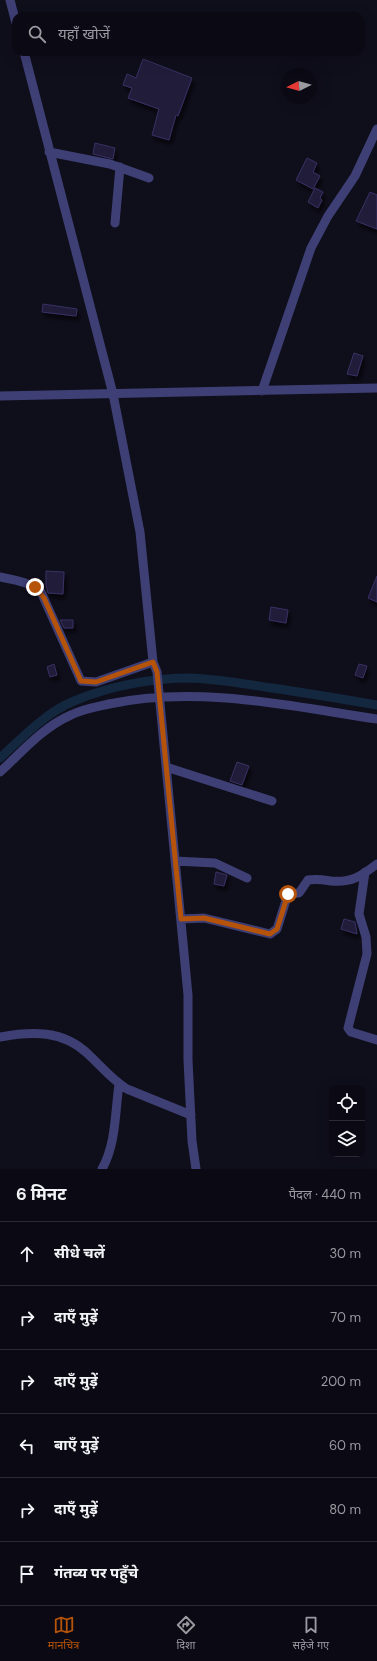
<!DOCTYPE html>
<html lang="hi">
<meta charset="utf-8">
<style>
body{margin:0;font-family:"DM Sans","Noto Sans Devanagari",sans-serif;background:#14131d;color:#f1f3f6}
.controls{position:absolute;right:12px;bottom:12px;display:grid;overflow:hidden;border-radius:8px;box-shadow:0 4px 16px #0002}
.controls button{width:36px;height:36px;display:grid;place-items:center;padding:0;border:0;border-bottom:1px solid #2b2b34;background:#0b0a14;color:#f1f3f6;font:20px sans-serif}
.compass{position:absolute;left:281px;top:68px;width:36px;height:36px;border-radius:50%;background:#0b0a14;box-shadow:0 4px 16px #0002;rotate:265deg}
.stop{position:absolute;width:12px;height:12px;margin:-9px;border:3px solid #b45309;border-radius:50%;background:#fff}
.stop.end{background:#b45309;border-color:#fff;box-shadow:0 1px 4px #0008}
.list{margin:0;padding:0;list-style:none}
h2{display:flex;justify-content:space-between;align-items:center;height:52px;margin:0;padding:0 16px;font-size:17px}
h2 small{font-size:13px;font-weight:400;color:#9a9aa0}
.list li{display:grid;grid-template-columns:26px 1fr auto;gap:12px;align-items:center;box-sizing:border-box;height:64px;padding:0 16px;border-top:1px solid #2b2b34}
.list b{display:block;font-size:15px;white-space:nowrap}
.list em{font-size:13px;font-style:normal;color:#9a9aa0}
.icon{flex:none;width:22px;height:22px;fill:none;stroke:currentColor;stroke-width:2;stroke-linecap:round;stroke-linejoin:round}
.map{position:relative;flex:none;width:377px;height:1169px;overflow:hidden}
.search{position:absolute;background:#0b0a14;box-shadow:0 4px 16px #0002;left:12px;right:12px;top:12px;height:44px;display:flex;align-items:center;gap:10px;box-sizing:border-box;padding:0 14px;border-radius:12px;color:#9a9aa0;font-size:15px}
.sheet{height:436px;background:#0b0a14}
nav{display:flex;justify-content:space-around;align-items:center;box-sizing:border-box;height:56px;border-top:1px solid #2b2b34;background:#0b0a14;font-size:11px;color:#9a9aa0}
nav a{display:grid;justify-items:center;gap:2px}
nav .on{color:#b45309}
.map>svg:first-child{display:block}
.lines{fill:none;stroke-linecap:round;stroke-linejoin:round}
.canal{stroke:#13273f;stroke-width:9}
.building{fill:#201c3a;stroke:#383163;filter:url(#shadow)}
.minor{stroke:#3e3f74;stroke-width:9}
.route{stroke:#b45309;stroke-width:5}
</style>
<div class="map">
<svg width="377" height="1169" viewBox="0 0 377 1169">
<defs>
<filter id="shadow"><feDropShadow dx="2.5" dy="4.5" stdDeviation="2" flood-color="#0009"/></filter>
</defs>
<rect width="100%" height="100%" fill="#0f0e1b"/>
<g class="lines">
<!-- canal -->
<path class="canal" d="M0 758C23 737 45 713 74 701 110 686 152 678 190 678 218 679 245 684 272 688 307 693 342 699 377 705"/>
</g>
<!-- building -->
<path class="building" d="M143 59 192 78 178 116 176 115 169 140 152 135 159 109 128 98 132 88 123 85 127 74 136 78Z
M95 143 115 148 113 159 93 154Z
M307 158 317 163 313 172 320 176 313 189 296 180Z
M315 188 323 192 320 198 322 200 318 208 308 202Z
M370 192 377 195V229L356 221Z
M43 304 77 309 76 316 42 312Z
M354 353 363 356 357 376 347 374Z
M46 571 64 572 63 594 48 593 46 585Z
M377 576V602L368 598Z
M271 607 288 610 286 623 269 620Z
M60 620H73V628H64Z
M54 664 57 675 50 677 47 667Z
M359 664 367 666 363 678 355 675Z
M237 762 249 766 242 785 230 781Z
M216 872 227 875 224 886 214 884Z
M344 919 355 922 357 934 341 929Z"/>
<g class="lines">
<!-- minor -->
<path class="minor" d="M10 0 16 23
M24 52 113 394 140 532 153 662 157 672 188 995V1060L192 1141 196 1169
M49 152 110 164 149 178
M115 223 120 167
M262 391 311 248 328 216 355 176 377 129
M0 396 377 388
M0 577C14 580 30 582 41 592L81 681 96 682 153 662
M166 767 272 801
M0 772C22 752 43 727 71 715 83 709 96 707 109 704 197 685 289 706 377 719
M175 861 215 863 247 878
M365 872 359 914 366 937 367 954 348 1028 351 1032 377 1040
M181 919 204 918 270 934 277 929 288 894 299 893 308 880C315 879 324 880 331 881 352 883 361 876 377 864
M0 1037C32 1031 63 1030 88 1054 101 1066 112 1080 127 1089L191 1115
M102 1169C116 1144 115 1113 119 1084"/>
</g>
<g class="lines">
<!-- route -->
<path class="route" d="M35 587 44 598 81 681 96 682 153 662 157 672 181 919 204 918 270 934 277 929 288 894"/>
</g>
</svg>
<div class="controls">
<button><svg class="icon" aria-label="locate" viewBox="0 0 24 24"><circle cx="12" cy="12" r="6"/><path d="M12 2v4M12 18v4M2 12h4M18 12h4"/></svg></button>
<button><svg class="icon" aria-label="layers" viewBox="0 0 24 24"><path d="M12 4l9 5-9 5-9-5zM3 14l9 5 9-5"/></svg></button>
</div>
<svg class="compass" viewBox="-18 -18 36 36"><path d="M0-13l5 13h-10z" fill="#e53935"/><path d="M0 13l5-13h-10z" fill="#9a9aa0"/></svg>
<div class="stop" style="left:288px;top:894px"></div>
<div class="stop end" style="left:35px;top:587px"></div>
<div class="search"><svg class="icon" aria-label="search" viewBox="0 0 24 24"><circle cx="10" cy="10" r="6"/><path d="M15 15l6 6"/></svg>यहाँ खोजें</div>
</div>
<section class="sheet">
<h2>6 मिनट<small>पैदल · 440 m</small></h2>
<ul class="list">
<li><svg class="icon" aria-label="ahead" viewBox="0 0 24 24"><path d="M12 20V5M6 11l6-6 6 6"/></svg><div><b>सीधे चलें</b></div><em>30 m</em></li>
<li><svg class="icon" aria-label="right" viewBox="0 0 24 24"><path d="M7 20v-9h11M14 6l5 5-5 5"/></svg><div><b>दाएँ मुड़ें</b></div><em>70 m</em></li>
<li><svg class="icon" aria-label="right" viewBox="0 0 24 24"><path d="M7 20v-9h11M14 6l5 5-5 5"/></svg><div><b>दाएँ मुड़ें</b></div><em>200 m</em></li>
<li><svg class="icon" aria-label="left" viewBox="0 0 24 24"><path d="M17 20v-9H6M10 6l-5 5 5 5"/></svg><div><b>बाएँ मुड़ें</b></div><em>60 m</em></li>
<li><svg class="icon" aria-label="right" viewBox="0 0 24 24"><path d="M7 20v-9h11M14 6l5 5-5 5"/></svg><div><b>दाएँ मुड़ें</b></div><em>80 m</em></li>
<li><svg class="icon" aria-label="arrive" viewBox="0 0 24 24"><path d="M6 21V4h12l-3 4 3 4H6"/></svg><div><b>गंतव्य पर पहुँचे</b></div></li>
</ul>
</section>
<nav>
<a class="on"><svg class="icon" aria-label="map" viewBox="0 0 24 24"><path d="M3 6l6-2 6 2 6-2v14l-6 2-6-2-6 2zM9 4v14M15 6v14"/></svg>मानचित्र</a>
<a><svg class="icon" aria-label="directions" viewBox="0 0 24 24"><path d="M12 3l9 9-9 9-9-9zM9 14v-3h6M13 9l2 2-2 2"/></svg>दिशा</a>
<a><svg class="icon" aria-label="saved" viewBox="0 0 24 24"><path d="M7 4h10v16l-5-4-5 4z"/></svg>सहेजे गए</a>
</nav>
